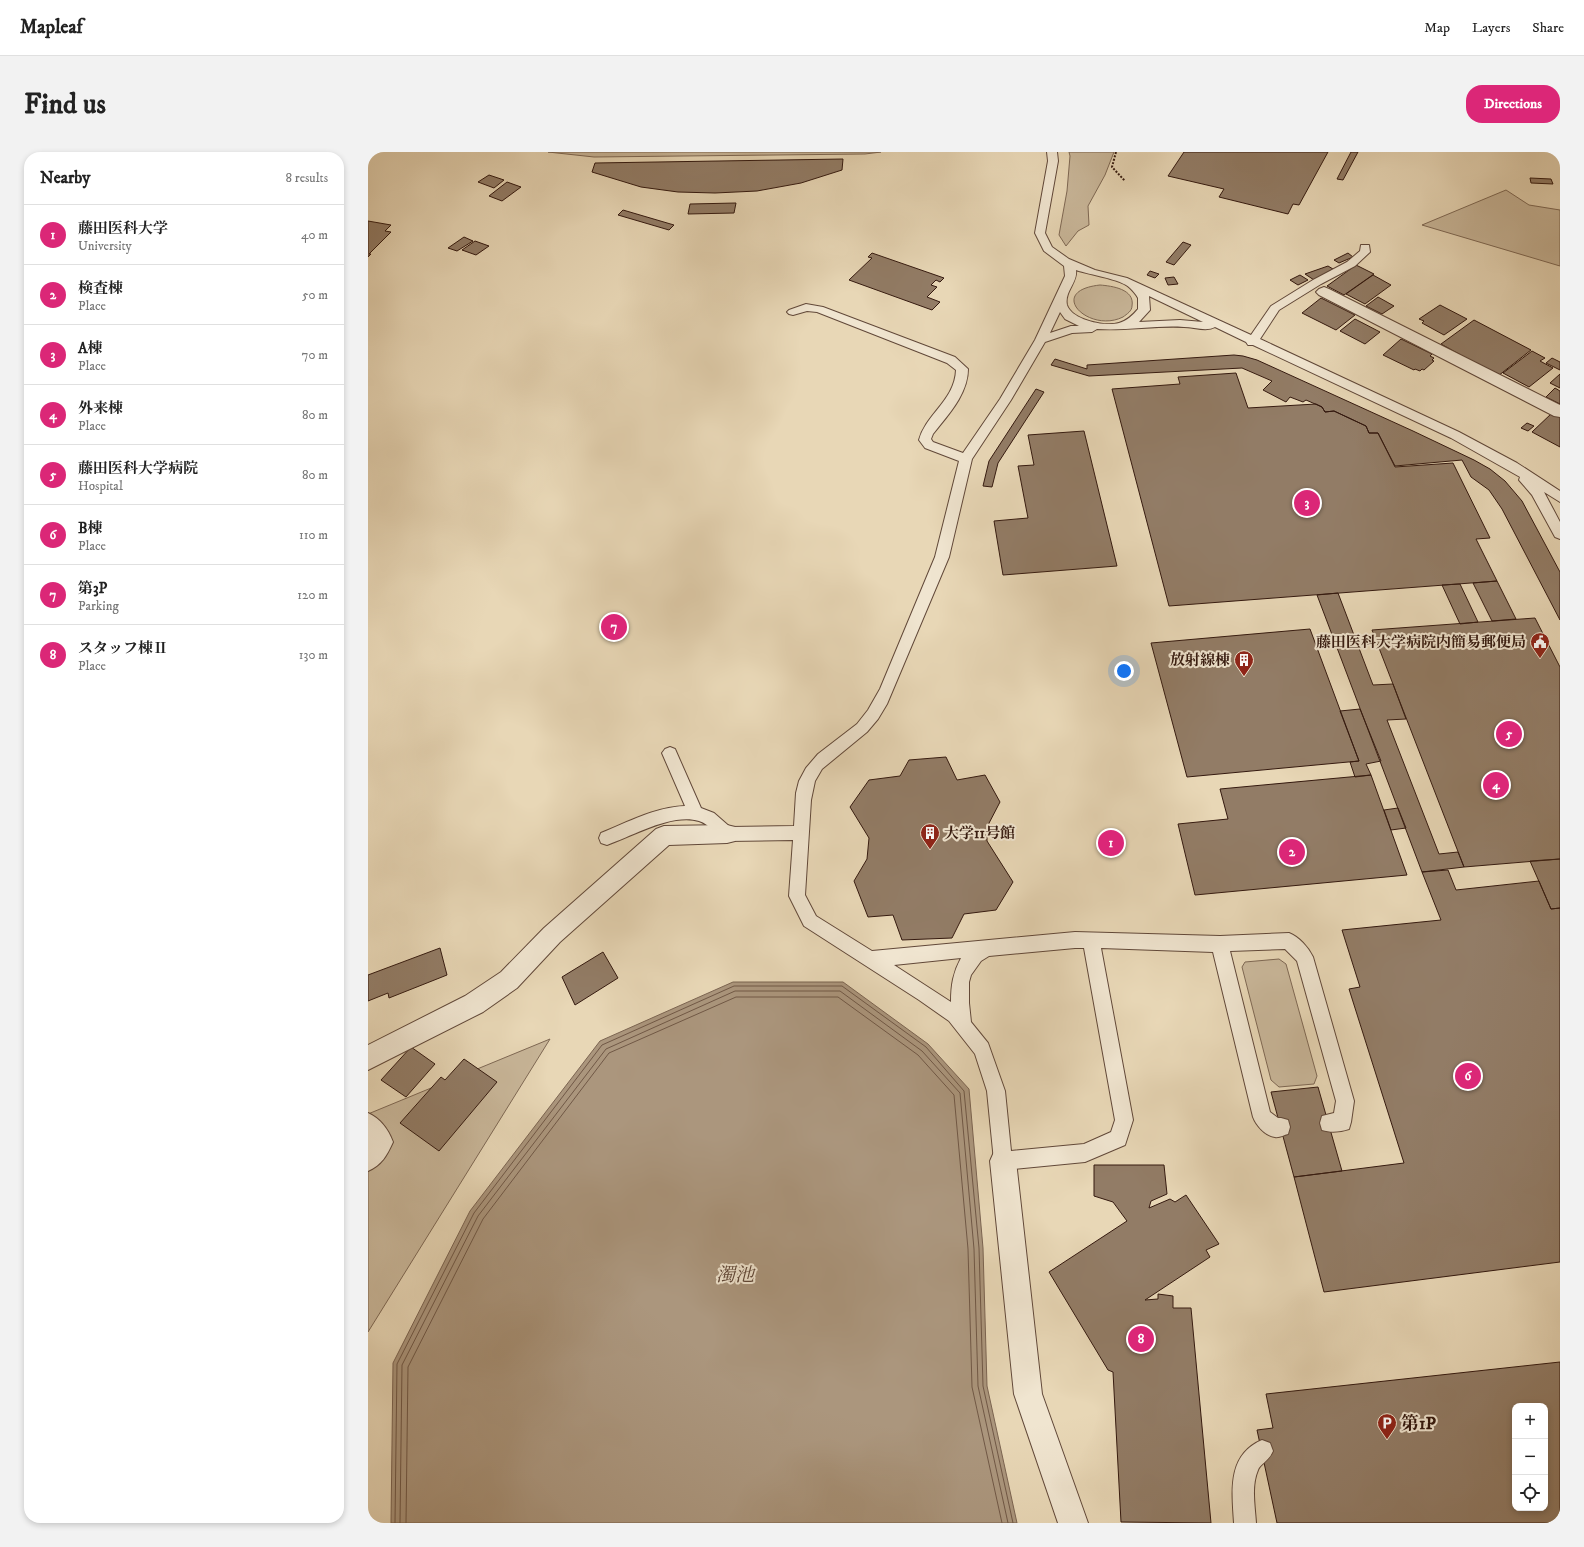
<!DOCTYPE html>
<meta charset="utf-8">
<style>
body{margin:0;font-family:"IM FELL DW Pica","Noto Serif JP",serif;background:#f2f2f2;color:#222}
.controls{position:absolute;right:12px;bottom:12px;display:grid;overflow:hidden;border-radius:8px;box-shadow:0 2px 6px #0003}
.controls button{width:36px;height:36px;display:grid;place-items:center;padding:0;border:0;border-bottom:1px solid #e0e0e0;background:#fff;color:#222;font:20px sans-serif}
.you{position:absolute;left:756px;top:519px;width:14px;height:14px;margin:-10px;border:3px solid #fff;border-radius:50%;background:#1a73e8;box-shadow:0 0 0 6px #1a73e833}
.badge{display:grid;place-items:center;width:26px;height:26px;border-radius:50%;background:#db2777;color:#fff;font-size:13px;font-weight:700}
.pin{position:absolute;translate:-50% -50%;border:2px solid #fff;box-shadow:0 1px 4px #0006}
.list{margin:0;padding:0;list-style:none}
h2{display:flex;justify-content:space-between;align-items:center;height:52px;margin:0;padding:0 16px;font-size:17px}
h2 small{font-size:13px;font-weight:400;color:#767676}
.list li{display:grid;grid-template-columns:26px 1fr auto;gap:12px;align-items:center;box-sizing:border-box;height:60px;padding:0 16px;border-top:1px solid #e0e0e0}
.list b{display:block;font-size:15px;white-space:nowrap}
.list p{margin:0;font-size:13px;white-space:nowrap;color:#767676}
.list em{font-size:13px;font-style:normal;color:#767676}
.icon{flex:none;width:22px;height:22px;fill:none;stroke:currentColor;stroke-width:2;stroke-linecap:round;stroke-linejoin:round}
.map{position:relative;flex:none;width:1192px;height:1371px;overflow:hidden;border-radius:16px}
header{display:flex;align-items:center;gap:24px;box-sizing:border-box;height:56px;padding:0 20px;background:#fff;border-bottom:1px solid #e0e0e0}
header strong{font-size:19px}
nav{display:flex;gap:22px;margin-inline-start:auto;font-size:14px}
.intro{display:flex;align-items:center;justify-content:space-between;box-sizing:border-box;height:96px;padding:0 24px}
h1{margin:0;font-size:28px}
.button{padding:10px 18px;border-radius:16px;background:#db2777;color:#fff;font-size:14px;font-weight:700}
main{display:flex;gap:24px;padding:0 24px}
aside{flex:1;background:#fff;border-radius:16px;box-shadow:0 2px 6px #0003}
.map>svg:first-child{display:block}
.green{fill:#c9b79a;stroke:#7e6854}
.water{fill:#ab967d;stroke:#7b6451}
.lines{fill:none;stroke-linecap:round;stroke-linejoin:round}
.shore{stroke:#705846;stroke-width:1}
.building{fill:#927c66;stroke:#34190f;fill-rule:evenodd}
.lane-casing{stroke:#614839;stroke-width:2}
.street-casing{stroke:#614839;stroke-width:2}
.path{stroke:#34190f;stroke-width:2;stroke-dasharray:2 1.5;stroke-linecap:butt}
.lane{fill:#f0e5d0;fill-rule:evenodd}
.street{fill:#f0e5d0;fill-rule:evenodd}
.labels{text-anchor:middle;stroke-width:4;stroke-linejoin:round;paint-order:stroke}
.poi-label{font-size:15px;font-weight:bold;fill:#34190f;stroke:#f0e5d0;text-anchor:end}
.near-poi-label{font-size:18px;font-weight:bold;fill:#34190f;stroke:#f0e5d0;text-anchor:start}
.near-water-label{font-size:19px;font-style:italic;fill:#5e4536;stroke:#f0e5d0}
</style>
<header>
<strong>Mapleaf</strong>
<nav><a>Map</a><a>Layers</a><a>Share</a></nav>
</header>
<div class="intro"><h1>Find us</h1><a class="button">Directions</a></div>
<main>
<aside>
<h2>Nearby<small>8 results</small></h2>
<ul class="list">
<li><span class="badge">1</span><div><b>藤田医科大学</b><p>University</p></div><em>40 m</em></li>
<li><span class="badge">2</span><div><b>検査棟</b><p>Place</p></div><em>50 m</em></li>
<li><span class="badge">3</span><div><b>A棟</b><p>Place</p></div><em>70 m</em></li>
<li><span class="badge">4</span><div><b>外来棟</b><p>Place</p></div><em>80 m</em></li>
<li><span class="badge">5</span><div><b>藤田医科大学病院</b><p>Hospital</p></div><em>80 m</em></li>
<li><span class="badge">6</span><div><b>B棟</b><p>Place</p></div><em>110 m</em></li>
<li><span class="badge">7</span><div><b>第3P</b><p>Parking</p></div><em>120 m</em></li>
<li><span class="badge">8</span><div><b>スタッフ棟Ⅱ</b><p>Place</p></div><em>130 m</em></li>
</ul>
</aside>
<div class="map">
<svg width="1192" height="1371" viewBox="0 0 1192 1371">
<rect width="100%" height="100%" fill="#e8d7b6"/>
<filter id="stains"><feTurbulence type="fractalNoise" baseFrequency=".005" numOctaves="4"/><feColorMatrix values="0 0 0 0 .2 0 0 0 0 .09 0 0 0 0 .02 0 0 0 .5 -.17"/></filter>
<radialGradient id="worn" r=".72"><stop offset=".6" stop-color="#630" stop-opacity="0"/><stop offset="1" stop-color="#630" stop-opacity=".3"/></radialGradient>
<!-- green -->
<path class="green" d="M180 0H513L497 2 226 5Z
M701 0H746L737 23 720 54 721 73 710 79 698 94 691 83 699 39 702 4Z
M1138 38 1161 53 1192 58V114L1054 73Z
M732 133C744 134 767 137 764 154 764 159 759 162 755 165 721 182 677 139 732 133Z
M911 807 918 812 949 924 946 932 911 935 903 928 874 815 877 810Z
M182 887 0 1180V962Z"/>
<!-- water -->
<path class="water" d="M365 830H475L560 892 601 937 615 1096 619 1234 649 1371H23L25 1211 102 1059 232 889Z"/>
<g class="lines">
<!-- shore -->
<path class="shore" d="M27 1371 29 1212 106 1061 234 893 366 834H474L558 895 596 939 611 1096 615 1234 645 1371
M32 1371 34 1213 110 1064 238 897 367 839H472L554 899 592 941 606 1097 610 1234 640 1371
M38 1371 40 1215 115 1067 241 901 368 845H470L550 903 586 943 600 1097 604 1235 634 1371"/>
</g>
<!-- building -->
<path class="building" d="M816 0H960L931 53 925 52 920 62 851 45 856 37 800 24Z
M983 0H990L975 28 969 27Z
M475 7 474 18 433 31 389 39 347 41 310 40 273 35 224 20 227 11Z
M121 23 136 28 126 36 110 30Z
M1162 26 1183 27 1185 32 1163 31Z
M139 30 153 35 134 49 121 44Z
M368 51 366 61 320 62 322 52Z
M255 58 306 73 301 78 250 63Z
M0 69 23 73 17 79 23 80 1 102H3L0 105Z
M96 85 105 89 89 99 80 96Z
M107 89 121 94 108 103 94 98Z
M815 90 823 93 806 113 798 110Z
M504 101 576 126 572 130 568 128 563 133 569 135 559 145 572 150 564 158 481 128 504 106 500 105Z
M980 101 985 105 971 111 966 108Z
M988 113 1006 122 976 143 959 134Z
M960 114 965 117 946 128 937 122Z
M782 119 791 122 787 126 779 123Z
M932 123 940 128 930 133 922 128Z
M1005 123 1023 133 997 152 978 142Z
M806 125 810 132 800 133 797 126Z
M1010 145 1026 154 1014 162 998 154Z
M953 146 987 163 968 178 934 161Z
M1072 153 1099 167 1076 183 1054 171 1056 169 1051 167Z
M987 167 1012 180 997 192 972 179Z
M1106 168 1163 198 1130 224 1073 192Z
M1033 187 1064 202 1062 204 1066 206 1064 208 1066 209 1056 218 1054 217 1052 219 1047 217 1046 218 1015 203Z
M1164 199 1177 206 1172 209 1185 216 1161 235 1135 221Z
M866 203 875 204 889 208 1045 279 1106 308 1122 317 1137 329 1154 349 1192 420V468L1134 357 1121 338 1103 325 1094 308 1027 314 1010 281H1001L998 274 966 259 957 260 954 255 938 248 935 250 922 245 918 250 895 238 904 229 874 216 721 224 683 213 687 207 719 217V213Z
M1184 206 1192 210V218L1178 211Z
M868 221 880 256 948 252 954 255 957 260 966 259 998 274 1001 281H1010L1027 315 1085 311 1122 386 1108 387 1129 429 801 454 744 237 812 232 810 225Z
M1192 222V236L1182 231Z
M1187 236 1192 239V252L1178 245Z
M668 237 676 240 630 311 624 335 615 334 621 309Z
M1184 261 1192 265V295L1164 280Z
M1159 271 1166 274 1160 279 1153 276Z
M716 279 749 414 635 423 626 369 660 366 650 314 666 313 660 283Z
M1129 429 1148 467 1124 469 1105 431Z
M1092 432 1110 470 1092 472 1074 433Z
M970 441 1005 533 1025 532 1038 567 1019 568 1071 702 1090 700 1096 715 1054 720 949 443Z
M1167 466 1192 515V707L1096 715 1004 478Z
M942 477 991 609 819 625 783 491Z
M992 557 1013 609 998 612 1003 623 987 625 982 610 991 609 972 559Z
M578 605 589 628 617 623 632 650 619 675V689L645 730 628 758 596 762 584 786 534 788 525 763 500 765 486 729 499 707 501 686 482 655 501 628 532 624 541 608Z
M1003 623 1039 723 827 743 810 672 860 667 852 637Z
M1030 656 1038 676 1023 678 1016 658Z
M1192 707V756L1183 757 1162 709Z
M1080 718 1088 738 1171 729 1183 757 1192 756V1110L956 1140 926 1025 1036 1011 981 837 992 835 974 778 1073 768 1054 720Z
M72 796 79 823 21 846 20 841 0 849V823Z
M235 800 250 826 207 853 194 825Z
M43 895 67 912 38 945 13 928Z
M96 907 129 930 71 999 32 971 73 925 77 928Z
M950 935 974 1019 926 1025 903 940Z
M726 1013H796L799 1042 783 1049 781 1056 802 1047 807 1050 818 1043 851 1092 838 1098 842 1105 777 1148 790 1147V1142L805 1144V1156H823L843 1371 753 1370 745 1220 740 1218 681 1120 759 1069 745 1050 726 1044Z
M1192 1210V1371H909L889 1278 905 1276 898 1242ZM1147 1254H1177V1356H1147Z"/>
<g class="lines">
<!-- lane casing -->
<g class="lane-casing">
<path id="lane" d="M679 0H689L690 9 677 81 684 95 701 107 727 118 759 126 883 183 903 154 945 128 979 110 992 99 993 93H1001L1002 100 987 114 953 132 911 158 892 187 1091 280 1149 311 1192 339V350L1176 340 1192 370V387L1187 385 1164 343 1151 328 1152 325 1083 286 885 193H880L878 190 847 175C839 180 825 175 816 175 788 173 759 179 729 177L724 180 704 181 677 190 643 248 604 307 581 405 519 552 510 567 499 580 454 617 447 629 443 648 437 743 448 764 504 799 707 780 852 784 921 781C931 785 940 795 945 805L986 949 983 970 981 977C972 980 963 981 954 978L952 971 954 964 966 961 968 949 929 809 917 797 862 799 902 960 910 966H913L920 968 922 975 920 982C916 983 911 986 907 985 897 984 888 973 885 965L845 800 733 796 765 968 757 993 717 1010 635 1018 628 1016 626 1009 619 939 607 902 581 869 551 848 436 774 421 744 425 688 359 689C348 685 342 672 331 669 303 661 265 684 239 693L233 691 231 686 233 681C260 670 288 655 317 654L294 601 297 597 302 595 307 597 333 656 346 661 362 675 426 674 428 641 431 629 438 616 450 602 489 572 500 558 512 537 567 405 591 309 557 296 551 288C558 262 587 248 588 218L579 211 449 160 439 159 425 163 421 162 419 160 421 158 438 152 455 155 587 205 600 217C600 242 580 263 565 282L563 287 565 290 595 301 632 247 667 188 697 124 696 114 676 99 667 81 680 9ZM708 118C722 123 753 127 762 136 765 139 768 142 770 146V157C765 163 759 169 751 171 737 175 704 168 699 153 696 140 710 130 708 118ZM781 144 835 170 812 168 771 170 782 158ZM692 160 697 167 711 174H703L682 181ZM707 796H716L747 968 743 980 716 992 643 999 637 939 620 891 603 870 601 851V830L603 823 613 809 621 804ZM593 806C585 821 583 833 583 850L526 813Z
M894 1288 902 1291 905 1299C901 1309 892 1312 890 1318 883 1334 887 1354 888 1371H866C864 1339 859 1303 894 1288Z"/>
</g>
<!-- street casing -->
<g class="street-casing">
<path id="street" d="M956 135 961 137 1192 253V265L1186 264 951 143 948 140 951 137Z
M359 673 367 675 370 682 367 689 359 691 301 693 192 790 149 836 115 860 0 918V893L97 844 133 820 176 776 288 677 296 674Z
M0 961C13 967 20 977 25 990 19 1003 14 1013 0 1019Z
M635 996 644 1000 648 1009 674 1242 720 1371H690L646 1242 622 1009 626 1000Z"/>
</g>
<!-- path -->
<path class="path" d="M748 0 744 15 757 29"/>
<!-- lane -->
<use href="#lane" class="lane"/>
<!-- street -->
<use href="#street" class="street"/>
</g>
<!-- icons -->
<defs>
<g id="civic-pin" transform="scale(1)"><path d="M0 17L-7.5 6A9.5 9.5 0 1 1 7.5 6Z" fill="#8f2418" stroke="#f0e5d0"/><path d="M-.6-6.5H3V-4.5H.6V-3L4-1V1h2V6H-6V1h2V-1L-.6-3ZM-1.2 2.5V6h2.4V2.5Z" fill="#fff"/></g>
<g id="building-pin" transform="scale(1)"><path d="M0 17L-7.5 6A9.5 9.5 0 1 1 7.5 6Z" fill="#8f2418" stroke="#f0e5d0"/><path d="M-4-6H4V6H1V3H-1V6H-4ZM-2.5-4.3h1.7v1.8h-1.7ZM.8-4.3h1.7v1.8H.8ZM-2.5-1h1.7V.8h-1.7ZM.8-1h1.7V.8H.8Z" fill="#fff"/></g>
<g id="parking-pin" transform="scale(1)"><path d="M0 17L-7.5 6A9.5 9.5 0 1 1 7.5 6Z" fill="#8f2418" stroke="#f0e5d0"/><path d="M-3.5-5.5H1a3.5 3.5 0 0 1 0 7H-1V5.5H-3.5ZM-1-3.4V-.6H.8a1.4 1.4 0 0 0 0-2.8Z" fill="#fff"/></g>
</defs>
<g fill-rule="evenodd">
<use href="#civic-pin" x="1172" y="490"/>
<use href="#building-pin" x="876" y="508"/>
<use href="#building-pin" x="562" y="681"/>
<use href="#parking-pin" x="1019" y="1271"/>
</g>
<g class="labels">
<!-- poi labels -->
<g class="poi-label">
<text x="1158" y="495">藤田医科大学病院内簡易郵便局</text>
<text x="862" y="513">放射線棟</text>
<text x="576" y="686" text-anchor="start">大学11号館</text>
</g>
<!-- near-poi labels -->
<g class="near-poi-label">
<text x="1033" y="1277">第1P</text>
</g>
<!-- near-water labels -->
<g class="near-water-label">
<text x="367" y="1129">濁池</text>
</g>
</g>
<rect width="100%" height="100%" filter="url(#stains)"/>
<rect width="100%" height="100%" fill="url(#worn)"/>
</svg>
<div class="controls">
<button>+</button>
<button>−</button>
<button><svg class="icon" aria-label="locate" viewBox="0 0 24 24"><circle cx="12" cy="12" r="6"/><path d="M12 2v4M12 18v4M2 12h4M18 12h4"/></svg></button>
</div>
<div class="you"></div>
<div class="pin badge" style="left:743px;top:691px">1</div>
<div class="pin badge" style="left:924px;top:700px">2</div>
<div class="pin badge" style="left:939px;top:351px">3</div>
<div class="pin badge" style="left:1128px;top:633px">4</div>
<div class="pin badge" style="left:1141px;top:582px">5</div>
<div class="pin badge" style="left:1100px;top:924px">6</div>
<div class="pin badge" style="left:246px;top:475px">7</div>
<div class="pin badge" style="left:773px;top:1187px">8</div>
</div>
</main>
